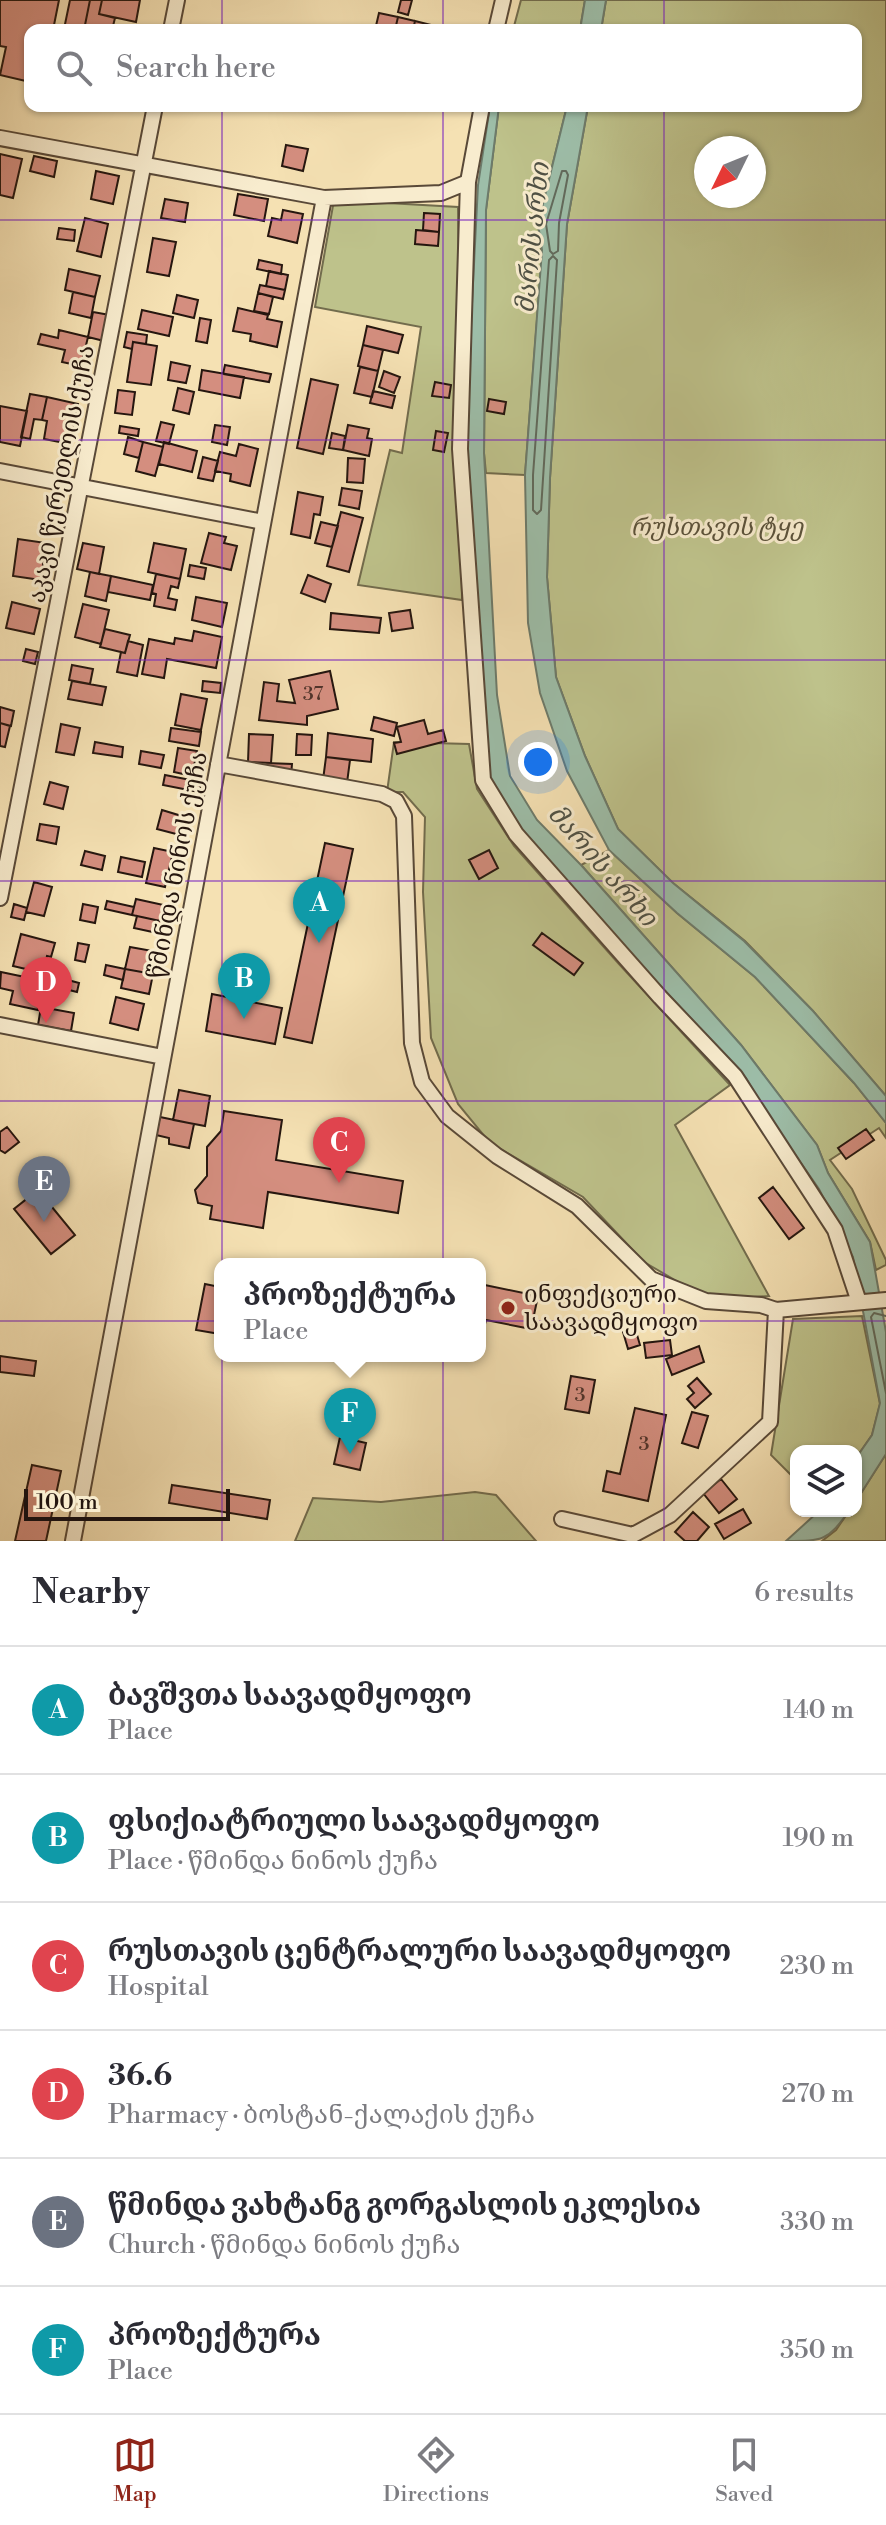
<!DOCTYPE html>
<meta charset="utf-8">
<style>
body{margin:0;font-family:"Libre Bodoni","Noto Serif Georgian",serif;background:#f7f7f7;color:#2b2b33}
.controls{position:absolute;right:24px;bottom:24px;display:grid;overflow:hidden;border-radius:16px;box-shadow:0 2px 6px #0004}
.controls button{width:72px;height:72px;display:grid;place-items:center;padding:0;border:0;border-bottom:2px solid #e1e1e2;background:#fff;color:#2b2b33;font:40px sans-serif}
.compass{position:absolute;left:694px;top:136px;width:72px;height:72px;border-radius:50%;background:#fff;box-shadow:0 2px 6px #0004;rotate:227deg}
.scale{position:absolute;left:24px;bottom:20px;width:206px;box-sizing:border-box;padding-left:8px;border:4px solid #25160f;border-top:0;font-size:22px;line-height:28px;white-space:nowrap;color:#25160f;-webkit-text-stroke:6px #f8ecce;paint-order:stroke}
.you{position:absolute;left:538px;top:762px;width:28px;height:28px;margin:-20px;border:6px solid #fff;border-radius:50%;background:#1a73e8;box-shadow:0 0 0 12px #1a73e833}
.badge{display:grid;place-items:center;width:52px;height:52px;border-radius:50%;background:#8f2418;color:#fff;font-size:26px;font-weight:700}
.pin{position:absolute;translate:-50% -66px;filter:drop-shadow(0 2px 4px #0008)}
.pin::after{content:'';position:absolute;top:42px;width:28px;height:24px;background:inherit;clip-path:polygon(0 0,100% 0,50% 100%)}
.popup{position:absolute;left:214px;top:1258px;width:272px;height:104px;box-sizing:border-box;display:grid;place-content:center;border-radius:16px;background:#fff;filter:drop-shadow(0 2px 6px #0005);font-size:26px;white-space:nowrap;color:#7c7c81}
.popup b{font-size:30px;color:#2b2b33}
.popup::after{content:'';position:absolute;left:50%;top:100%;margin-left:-16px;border:16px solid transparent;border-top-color:#fff}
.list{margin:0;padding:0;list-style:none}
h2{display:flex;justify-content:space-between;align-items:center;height:104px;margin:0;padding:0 32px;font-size:34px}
h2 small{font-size:26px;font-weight:400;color:#7c7c81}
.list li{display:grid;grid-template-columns:52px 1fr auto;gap:24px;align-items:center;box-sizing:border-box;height:128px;padding:0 32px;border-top:2px solid #e1e1e2}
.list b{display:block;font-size:30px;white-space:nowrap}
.list p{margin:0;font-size:26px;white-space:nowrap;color:#7c7c81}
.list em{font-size:26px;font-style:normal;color:#7c7c81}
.icon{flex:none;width:44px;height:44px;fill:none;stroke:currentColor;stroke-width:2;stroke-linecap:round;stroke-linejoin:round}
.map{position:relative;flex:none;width:886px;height:1541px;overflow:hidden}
.search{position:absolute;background:#fff;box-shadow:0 2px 6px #0004;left:24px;right:24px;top:24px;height:88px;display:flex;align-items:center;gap:20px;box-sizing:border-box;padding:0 28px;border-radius:16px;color:#7c7c81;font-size:30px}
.sheet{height:872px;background:#fff}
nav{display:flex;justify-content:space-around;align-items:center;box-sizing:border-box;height:112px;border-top:2px solid #e1e1e2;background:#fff;font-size:22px;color:#7c7c81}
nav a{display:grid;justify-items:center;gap:4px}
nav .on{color:#8f2418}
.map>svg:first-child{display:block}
.green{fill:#bec28b;stroke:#726c4d;stroke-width:2;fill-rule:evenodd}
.water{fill:#9dbea9;stroke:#6d7b6b;stroke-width:2}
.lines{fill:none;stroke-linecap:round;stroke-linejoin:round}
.shore{stroke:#616a5c;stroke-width:2}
.building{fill:#d48e7f;stroke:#25160f;stroke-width:2}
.minor-casing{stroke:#594938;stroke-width:18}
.minor{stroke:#f8ecce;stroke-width:14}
.grid{fill:none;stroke:#7b2cbf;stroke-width:2;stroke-opacity:0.55}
.poi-dot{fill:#8f2418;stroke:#f8ecce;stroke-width:3}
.labels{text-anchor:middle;stroke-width:6;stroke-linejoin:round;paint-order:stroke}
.number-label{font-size:20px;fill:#51342b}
.street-label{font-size:24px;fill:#25160f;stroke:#f8ecce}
.park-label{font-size:24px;font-style:italic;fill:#5b523a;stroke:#f8ecce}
.poi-label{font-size:24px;fill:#25160f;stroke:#f8ecce;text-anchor:start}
.water-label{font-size:26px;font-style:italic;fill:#4f5145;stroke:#f8ecce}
</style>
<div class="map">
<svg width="886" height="1541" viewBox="0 0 886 1541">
<rect width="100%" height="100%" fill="#f5e1b3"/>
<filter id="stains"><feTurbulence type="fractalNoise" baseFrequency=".0025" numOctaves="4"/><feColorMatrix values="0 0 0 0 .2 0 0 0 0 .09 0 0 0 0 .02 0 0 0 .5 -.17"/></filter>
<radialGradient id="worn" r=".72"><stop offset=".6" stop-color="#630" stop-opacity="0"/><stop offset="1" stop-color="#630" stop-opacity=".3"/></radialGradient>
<!-- green -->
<path class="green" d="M521 0H585L580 30H513Z
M606 0H886V1096L813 1011 745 941 673 883 618 829 585 756 556 677 547 577 550 478 567 224 588 106H856V30H601ZM706 148H754V196H706Z
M499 106H567L538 224 542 255 525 475 486 473 484 453 486 210Z
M334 200 458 207 462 600 358 585 390 450 402 453 421 327 315 307Z
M394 742 469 744 477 789 514 846 619 964 730 1085 675 1125 769 1296 738 1298 697 1293 644 1262 583 1197 490 1143 458 1104 431 1038 423 892 425 817 403 792H387Z
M609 850 677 913 755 977 854 1083 886 1123V1138L879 1128 830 1160 852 1189 886 1260V1265L876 1270 870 1242 828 1173 817 1145 741 1045 581 865Z
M862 1316 880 1404 872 1435 856 1458V1451H796V1480L771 1455 793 1319Z
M886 1454V1541H822L836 1530 849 1511H856V1501Z
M475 1492 496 1495 536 1541H295L313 1498 381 1502Z"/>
<!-- water -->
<path class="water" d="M585 0H606L601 30H580Z
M490 106H499L486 210 484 453 497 695 510 776 537 820 581 865 741 1045 817 1145 828 1173 870 1242 886 1332V1454L856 1501V1458L872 1435 880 1403 853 1257 819 1189 764 1110 746 1078 588 908 524 834 490 780 480 695 465 442 478 185Z
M567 106H588L567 224 550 478 547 577 556 677 585 756 618 829 673 883 744 941 813 1011 886 1096V1123L854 1083 755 977 677 913 609 850 567 771 540 693 528 623 525 475 542 250 538 224Z
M819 1511H849C827 1541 824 1541 786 1541Z"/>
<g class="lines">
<!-- shore -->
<path class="shore" d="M562 171H566L568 175 559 223 558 251 553 254 550 251 546 224Z
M553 256 557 260 541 510 537 514 533 510V475L549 260Z
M886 1316 874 1313 871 1317 886 1393"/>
</g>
<!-- building -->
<path class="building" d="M0 0H59L53 30H30V82L0 75 6 47 0 46Z
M70 0H90L84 30 64 29Z
M90 0H102L99 14 115 18 112 30H84Z
M102 0H140L136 22 99 14Z
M401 0H412L408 15 398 12Z
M379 13 398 17 395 30H375Z
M398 17 415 21 413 30H395Z
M415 21 435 26 434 30H413Z
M286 145 308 149 303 171 282 166Z
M0 154 22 159 13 198 0 195Z
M34 156 57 161 54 177 30 171Z
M96 171 119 176 113 204 91 199Z
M238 194 268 199 264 221 234 215Z
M165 199 188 203 185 222 161 218Z
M283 210 303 214 297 243 268 236 272 218 281 220Z
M424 213 440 214 439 232 423 230Z
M85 218 108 224 101 257 77 251Z
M59 228 75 230 74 241 57 239Z
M416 230 439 232 438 246 415 244Z
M153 238 176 242 169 276 147 272Z
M259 260 282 265 281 274 257 269Z
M69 269 100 276 95 297 65 290Z
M269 271 288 275 285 290 266 286Z
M260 285 285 290 283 299 258 293Z
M73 292 95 297 91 318 69 313Z
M258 293 273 297 269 314 254 311Z
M177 295 198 300 194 318 173 313Z
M238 308 268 315 267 319 282 322 277 347 250 341 251 334 233 331Z
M142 310 173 317 169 336 138 329Z
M93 312 110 315 104 341 88 337Z
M200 318 211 320 207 343 196 341Z
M367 326 403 335 398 353 363 345Z
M59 330 88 337 81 366 62 362 65 350 38 344 41 334 58 338Z
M127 332 147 335 146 344 133 342 132 349 124 347Z
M133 342 157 346 151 385 127 382Z
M363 345 383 350 378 371 358 366Z
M171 362 190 366 186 383 168 380Z
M225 365 271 374 269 382 223 374Z
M360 367 378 371 372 397 354 393Z
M202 370 244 377 240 398 199 390Z
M384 371 400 377 394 393 379 387Z
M311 379 338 385 323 454 297 448Z
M435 382 451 385 449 398 432 396Z
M178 388 194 392 189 414 173 410Z
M118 390 135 392 132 415 115 413Z
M373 391 395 396 392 408 370 403Z
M30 394 47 397 42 420 34 419 30 439 21 437Z
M47 397 78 404 70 444 44 439 47 421 42 420Z
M489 399 506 402 504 414 487 411Z
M0 406 27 411 20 446 0 442Z
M161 422 174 425 169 444 156 441Z
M215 425 230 427 227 445 212 442Z
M348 425 369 429 367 438 372 439 369 456 343 450Z
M120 426 139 429 138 436 119 433Z
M436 431 448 433 444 452 433 450Z
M332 433 345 436 343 450 329 448Z
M128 437 143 442 139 458 124 454Z
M143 442 163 447 155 476 136 471Z
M164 442 197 451 192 472 159 464Z
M239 444 258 449 250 486 230 481 231 474 215 471 220 452 236 456Z
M203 457 218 461 213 481 198 478Z
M348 458 365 459 363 483 347 482Z
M342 488 362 491 359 509 339 505Z
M298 492 323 497 320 515 314 514 310 538 291 534Z
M341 512 363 518 349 572 327 566Z
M321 522 338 526 332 547 315 543Z
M209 533 226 537 224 543 237 546 231 570 201 563Z
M18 539 46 543 41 580 13 576Z
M83 543 104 547 99 574 77 569Z
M154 543 186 549 180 579 148 572Z
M190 565 206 568 204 579 188 576Z
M90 572 111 576 106 601 85 596Z
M156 574 180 579 178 588 171 586 168 598 177 600 175 610 154 606 156 594 152 593Z
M308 575 331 584 325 602 301 593Z
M111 576 153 585 150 600 108 592Z
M196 597 227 603 222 627 192 620Z
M12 602 40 609 34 634 6 628Z
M83 604 109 610 101 644 75 637Z
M410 610 413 628 392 631 389 613Z
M331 613 381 618 379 633 330 629Z
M105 629 130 635 125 653 100 647Z
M194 631 222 637 216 668 167 659 164 678 142 674 149 639 174 644 175 638 192 641Z
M128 641 143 645 137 676 117 672 121 652 125 653Z
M26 649 38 652 35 664 23 661Z
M72 665 93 669 90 684 69 680Z
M330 671 338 709 307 716V725L259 720 264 682 279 684 277 701 295 703 289 680Z
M72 681 106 687 102 705 68 699Z
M203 681 221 683 220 693 202 691Z
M181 694 207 699 201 730 175 725Z
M0 707 14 711 11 726 0 723Z
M374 717 397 723 394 736 371 730Z
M424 720 428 734 443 730 446 741 397 754 394 743 401 742 397 727Z
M0 723 10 726 5 747 0 746Z
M61 724 80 728 74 755 56 752Z
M171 728 201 732 199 746 169 741Z
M328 733 373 739 371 762 326 757Z
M249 734 273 735 271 763 248 762Z
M297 734 312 735 311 755H296Z
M95 742 123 747 122 757 93 753Z
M178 748 197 751 192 776 174 772Z
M141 751 164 755 161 768 139 764Z
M326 757 350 760 347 783 323 780Z
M266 763 292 764 291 776 265 772Z
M165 775 201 782 199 792 163 785Z
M50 782 68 787 63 809 44 804Z
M162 810 185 817 180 835 157 829Z
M40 824 59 827 56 844 37 840Z
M325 843 353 849 312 1043 284 1037Z
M154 848 173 852 165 887 146 883Z
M489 850 498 868 479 879 469 860Z
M85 851 105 856 102 870 81 865Z
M121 857 145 862 142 877 118 872Z
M34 882 52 887 44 916 26 912Z
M136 899 168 906 165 922 132 915Z
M107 901 134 907 132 915 105 909Z
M14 904 27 908 24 920 11 917Z
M83 904 98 907 95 923 80 920Z
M137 916 165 922 162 934 134 928Z
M542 933 583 963 574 975 533 945Z
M21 934 55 943 51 957 47 956 43 973 13 966Z
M78 943 89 945 85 962 75 960Z
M130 947 158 952 153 974 125 969Z
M106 965 125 969 123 980 104 975Z
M125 969 153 974 149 994 121 988Z
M1 972 44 981 38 1010 10 1004 13 991 0 988Z
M68 980 79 983 77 992 65 989Z
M212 994 282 1008 275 1044 206 1031Z
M116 997 144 1004 138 1030 110 1023Z
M41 1007 74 1013 71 1031 38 1025Z
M179 1090 210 1096 205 1126 173 1120Z
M224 1111 282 1120 276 1160 403 1181 398 1213 268 1192 263 1228 210 1219 212 1206 198 1203 195 1190 207 1176V1147L221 1131Z
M160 1117 194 1124 189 1148 169 1144V1138L156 1135Z
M7 1127 19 1142 5 1153 0 1150V1132Z
M866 1129 874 1140 846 1159 838 1148Z
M773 1187 804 1228 789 1239 759 1198Z
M38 1190 75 1235 51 1254 14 1209Z
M205 1284 220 1287V1334L196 1330Z
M480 1284 538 1296 531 1329 486 1320 483 1332 480 1331Z
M635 1328 640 1345 628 1349 623 1332Z
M670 1340 672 1355 646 1358 644 1343Z
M699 1346 704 1362 672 1375 666 1359Z
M0 1356 36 1361 34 1376 0 1372Z
M571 1376 595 1380 589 1413 565 1409Z
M697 1378 711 1394 695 1408 687 1399 694 1393 688 1386Z
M635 1408 666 1415 648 1501 603 1491 607 1471 620 1474Z
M692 1412 708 1416 698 1448 682 1443Z
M340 1437 366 1443 360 1470 334 1464Z
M32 1465 61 1471 46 1541H15Z
M721 1479 737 1499 719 1513 703 1493Z
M172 1485 270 1500 267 1519 169 1503Z
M743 1509 751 1523 724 1539 715 1524Z
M693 1512 709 1527 697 1541H685L675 1532Z"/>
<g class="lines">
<!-- minor casing -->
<g class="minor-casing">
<path id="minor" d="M171 30 177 0
M496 30 503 0
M482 106 468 182 460 449 483 780 516 834 660 997 735 1076 835 1230 859 1302
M0 138 324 198 441 193 468 182
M0 471 263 522
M218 764 382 794 396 801 404 816 412 1043 422 1082 447 1116 497 1156 577 1206 651 1279 706 1301 761 1305 776 1310
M0 898 155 106
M0 1025 163 1057
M562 1519 633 1535 670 1515 770 1422 776 1310 886 1300
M73 1541 324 198"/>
</g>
<!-- minor -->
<use href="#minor" class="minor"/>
</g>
<!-- grid -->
<path class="grid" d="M222 0V30M443 0V30M664 0V30M222 106V1541M443 106V1541M664 106V1541M0 220H886M0 440H886M0 660H886M0 881H886M0 1101H886M0 1321H886"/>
<!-- markers -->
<circle class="poi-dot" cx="508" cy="1308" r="8"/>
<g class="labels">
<!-- number labels -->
<g class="number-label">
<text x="313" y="700">37</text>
<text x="580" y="1401">3</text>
<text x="644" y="1450">3</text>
</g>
<!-- street labels -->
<g class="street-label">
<text transform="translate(61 474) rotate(-79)" y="8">აკაკი წერეთლის ქუჩა</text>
<text transform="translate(177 865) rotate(-79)" y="8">წმინდა ნინოს ქუჩა</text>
</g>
<!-- park labels -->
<g class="park-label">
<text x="717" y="535">რუსთავის ტყე</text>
</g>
<!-- poi labels -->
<g class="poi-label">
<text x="524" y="1302">ინფექციური<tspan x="524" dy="28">საავადმყოფო</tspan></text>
</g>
<!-- water labels -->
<g class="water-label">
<text transform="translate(532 238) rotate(-84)" y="9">მარის არხი</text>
<text transform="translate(603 865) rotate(49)" y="9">მარის არხი</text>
</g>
</g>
<rect width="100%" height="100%" filter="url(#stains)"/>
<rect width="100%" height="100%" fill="url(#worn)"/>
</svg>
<div class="controls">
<button><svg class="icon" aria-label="layers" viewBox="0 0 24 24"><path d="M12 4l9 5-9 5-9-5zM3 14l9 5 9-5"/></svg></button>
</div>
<svg class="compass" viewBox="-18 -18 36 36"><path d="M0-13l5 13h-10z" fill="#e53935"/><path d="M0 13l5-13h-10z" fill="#7c7c81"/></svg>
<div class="scale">100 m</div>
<div class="you"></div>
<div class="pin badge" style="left:319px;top:943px;background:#0f9aa8">A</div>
<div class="pin badge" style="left:244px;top:1019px;background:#0f9aa8">B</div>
<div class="pin badge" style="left:339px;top:1183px;background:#e0444e">C</div>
<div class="pin badge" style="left:46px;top:1023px;background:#e0444e">D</div>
<div class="pin badge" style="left:44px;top:1222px;background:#6b7280">E</div>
<div class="pin badge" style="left:350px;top:1454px;background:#0f9aa8">F</div>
<div class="popup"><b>პროზექტურა</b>Place</div>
<div class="search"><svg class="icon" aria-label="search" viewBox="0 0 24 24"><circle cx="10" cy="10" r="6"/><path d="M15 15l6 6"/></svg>Search here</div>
</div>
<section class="sheet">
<h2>Nearby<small>6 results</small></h2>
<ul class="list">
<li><span class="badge" style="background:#0f9aa8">A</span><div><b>ბავშვთა საავადმყოფო</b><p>Place</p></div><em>140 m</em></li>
<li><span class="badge" style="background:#0f9aa8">B</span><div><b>ფსიქიატრიული საავადმყოფო</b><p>Place · წმინდა ნინოს ქუჩა</p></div><em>190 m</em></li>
<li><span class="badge" style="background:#e0444e">C</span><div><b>რუსთავის ცენტრალური საავადმყოფო</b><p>Hospital</p></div><em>230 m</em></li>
<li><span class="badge" style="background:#e0444e">D</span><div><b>36.6</b><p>Pharmacy · ბოსტან-ქალაქის ქუჩა</p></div><em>270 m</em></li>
<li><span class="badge" style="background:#6b7280">E</span><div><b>წმინდა ვახტანგ გორგასლის ეკლესია</b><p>Church · წმინდა ნინოს ქუჩა</p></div><em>330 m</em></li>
<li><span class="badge" style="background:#0f9aa8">F</span><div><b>პროზექტურა</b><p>Place</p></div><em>350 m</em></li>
</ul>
</section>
<nav>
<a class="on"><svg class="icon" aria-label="map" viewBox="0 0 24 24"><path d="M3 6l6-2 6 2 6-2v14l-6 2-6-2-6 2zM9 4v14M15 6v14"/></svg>Map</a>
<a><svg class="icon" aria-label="directions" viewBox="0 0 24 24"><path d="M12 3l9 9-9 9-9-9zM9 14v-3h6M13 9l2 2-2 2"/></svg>Directions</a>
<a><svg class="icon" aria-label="saved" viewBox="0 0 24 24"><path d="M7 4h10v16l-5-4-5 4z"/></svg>Saved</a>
</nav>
